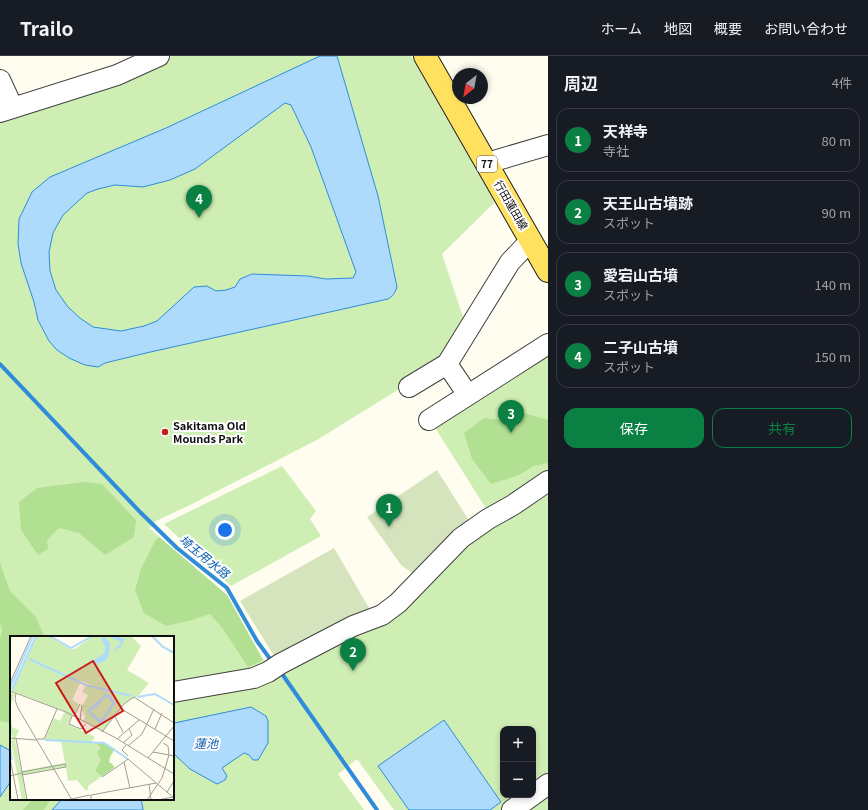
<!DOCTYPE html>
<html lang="ja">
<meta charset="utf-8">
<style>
body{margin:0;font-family:Georgia,"Noto Sans JP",serif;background:#242831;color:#f1f3f6}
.controls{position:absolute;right:12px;bottom:12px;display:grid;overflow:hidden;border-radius:8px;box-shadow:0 2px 6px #0003}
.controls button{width:36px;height:36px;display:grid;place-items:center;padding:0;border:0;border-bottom:1px solid #363941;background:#171b24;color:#f1f3f6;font:20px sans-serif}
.compass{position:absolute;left:452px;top:12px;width:36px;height:36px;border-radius:50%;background:#171b24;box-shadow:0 2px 6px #0003;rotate:211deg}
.you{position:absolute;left:225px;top:474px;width:14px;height:14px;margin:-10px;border:3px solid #fff;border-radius:50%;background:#1a73e8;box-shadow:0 0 0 6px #1a73e833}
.badge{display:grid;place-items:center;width:26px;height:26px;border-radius:50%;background:#0b8043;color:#fff;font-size:13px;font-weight:700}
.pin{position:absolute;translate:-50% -33px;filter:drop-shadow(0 1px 2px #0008)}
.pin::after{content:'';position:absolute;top:21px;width:14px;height:12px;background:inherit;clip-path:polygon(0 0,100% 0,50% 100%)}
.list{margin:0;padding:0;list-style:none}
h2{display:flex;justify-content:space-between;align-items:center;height:52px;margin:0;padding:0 16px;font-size:17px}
h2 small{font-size:13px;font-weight:400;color:#9ea1a6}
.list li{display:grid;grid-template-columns:26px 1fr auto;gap:12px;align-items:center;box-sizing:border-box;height:64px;margin:0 8px 8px;padding:0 8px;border:1px solid #363941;border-radius:12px}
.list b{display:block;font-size:15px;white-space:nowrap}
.list p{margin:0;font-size:13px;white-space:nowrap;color:#9ea1a6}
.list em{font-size:13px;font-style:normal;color:#9ea1a6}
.actions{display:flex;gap:8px;padding:12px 16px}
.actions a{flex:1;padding:9px 0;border:1px solid #0b8043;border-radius:12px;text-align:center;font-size:14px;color:#0b8043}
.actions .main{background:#0b8043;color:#fff}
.map{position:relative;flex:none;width:548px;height:754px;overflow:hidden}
header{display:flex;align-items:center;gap:24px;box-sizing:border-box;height:56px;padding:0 20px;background:#171b24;border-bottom:1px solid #363941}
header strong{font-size:19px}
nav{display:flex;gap:22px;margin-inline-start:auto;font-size:14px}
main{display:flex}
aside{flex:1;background:#171b24}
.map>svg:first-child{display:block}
.green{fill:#cfeeb4;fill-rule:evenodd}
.forest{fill:#b1e092}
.cemetery{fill:#d5e4bd}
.water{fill:#aedbfc;stroke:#2e8cda;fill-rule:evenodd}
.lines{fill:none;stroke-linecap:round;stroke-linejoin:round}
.stream{stroke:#2e8cda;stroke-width:4}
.minor-casing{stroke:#414141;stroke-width:22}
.major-casing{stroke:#1f1f1f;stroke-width:24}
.minor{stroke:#fff;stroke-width:20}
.major{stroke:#ffe15f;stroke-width:22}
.poi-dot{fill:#cc1918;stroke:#fff;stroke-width:1.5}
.labels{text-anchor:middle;stroke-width:4;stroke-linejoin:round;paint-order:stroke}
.shield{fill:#fff;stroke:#565656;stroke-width:1}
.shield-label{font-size:10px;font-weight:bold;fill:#0e0e0e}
.street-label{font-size:11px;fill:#0e0e0e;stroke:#fff}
.poi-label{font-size:11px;font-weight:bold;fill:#0e0e0e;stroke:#fff;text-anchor:start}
.water-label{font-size:12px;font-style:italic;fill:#0b5dac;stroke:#fff}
.inset-river{fill:none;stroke:#aedbfc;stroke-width:2}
.inset-road{fill:none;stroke:#9f9d95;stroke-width:1}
.view{fill:#cc1918;fill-opacity:0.15;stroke:#cc1918;stroke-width:2}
.inset-edge{fill:none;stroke:#0e0e0e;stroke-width:2}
</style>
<header>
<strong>Trailo</strong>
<nav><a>ホーム</a><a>地図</a><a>概要</a><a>お問い合わせ</a></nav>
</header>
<main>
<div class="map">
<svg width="548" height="754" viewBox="0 0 548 754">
<rect width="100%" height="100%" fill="#fffdef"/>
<!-- green -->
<path class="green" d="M172 0H411L495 146 442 198 465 267 441 307 317 384 188 450 156 465 149 472 227 539 266 609 381 554 487 454 432 367 548 295V754H394L357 703 338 718 364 754H0V62L120 23ZM11 581H173V743H11ZM503 673H533V739H503Z
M282 410 316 455 310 463 321 480 231 530 164 468Z"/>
<!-- forest -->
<path class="forest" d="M524 357 548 364V407L534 410 519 419 491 428 472 403 464 377 484 362 510 365Z
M84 426 102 428 136 464 134 481 105 499 79 477 59 472 47 484 48 493 38 499 21 474 19 446 37 432Z
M159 481 227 539 263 604 248 611 223 573 210 558 188 565 166 570 144 557 135 534 141 513 155 485Z
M0 507 10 535 35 560 45 581H11V667L0 665V582L2 574 0 567Z
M33 743H51L44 754H23Z"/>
<!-- cemetery -->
<path class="cemetery" d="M437 414 470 466 415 519 401 509 367 461Z
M334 492 372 557 276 603 240 545Z"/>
<!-- water -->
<path class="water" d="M320 0H337L378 140 397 231C395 237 393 240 388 243L146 297 105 307 98 311 85 309 69 302 57 294 49 285 38 264 34 246 21 207 18 188 19 163 32 136 50 121 166 72ZM285 47 291 49 311 91 356 216 353 222 326 223 308 220 252 218 240 223 235 231 226 234 216 235 207 230 194 231 157 265 144 270 121 275 93 271 80 262 68 251 56 234 50 215 49 196 53 177 63 159 87 137 98 133 115 129 143 131 170 124 195 113Z
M251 651 266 660 268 665V687L258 704H253L249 699 244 697 222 712 227 720 225 724 217 728 190 713 173 697 174 667Z
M444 664 501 746 490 754H409L378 710Z
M0 689 11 695V725L0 741Z
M62 743H141L143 753V754H52Z"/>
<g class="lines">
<!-- stream -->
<path class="stream" d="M0 308 140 456 177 492 227 532 257 585 273 607
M280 615 377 754"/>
<!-- minor casing -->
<g class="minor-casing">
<path id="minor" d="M0 24 13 52
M0 56 117 19 159 0
M487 107 548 89
M447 308 468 339
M409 331 447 308 510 206 531 184
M429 364 548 288
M173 636 254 622 268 616 280 608 353 570 382 559 398 547 461 482 488 463 513 449 548 425
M533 739 548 728
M512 754 533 739"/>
</g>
<!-- major casing -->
<g class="major-casing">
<path id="major" d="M425 0 548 215"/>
</g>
<!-- minor -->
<use href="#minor" class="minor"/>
<!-- major -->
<use href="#major" class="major"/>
</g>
<!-- markers -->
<circle class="poi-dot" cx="165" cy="376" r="4"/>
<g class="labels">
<!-- shield labels -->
<rect class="shield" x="477" y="100" width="20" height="16" rx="3"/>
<g class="shield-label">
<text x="487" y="112">77</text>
</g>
<!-- street labels -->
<g class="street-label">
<text transform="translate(511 149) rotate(60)" y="4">行田蓮田線</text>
</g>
<!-- poi labels -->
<g class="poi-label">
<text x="173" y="374">Sakitama Old<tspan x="173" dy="13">Mounds Park</tspan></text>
</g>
<!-- water labels -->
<g class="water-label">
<text transform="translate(204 501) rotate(39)" y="4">埼玉用水路</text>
<text x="206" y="692">蓮池</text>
</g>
</g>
<!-- overview -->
<g transform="translate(10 580)">
<rect width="164" height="164" fill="#fffdef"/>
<path d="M27 0H39L60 13H65L83 0 122 1 131 10 117 34 139 47 129 59 114 67 93 95 74 85 75 80 71 72 78 59 72 56 76 49 84 50 71 45 62 64 69 68 58 88 85 101 81 107H94L105 113 100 122 99 126 103 128 98 136 78 150V154H75L67 144 58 145 56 131 12 139 16 164H12L1 106 3 102 0 96V60L1 57 5 58 0 71 2 91 9 94 5 103 11 135 55 127 51 105 34 104 44 82 50 85 55 75 2 55Z" fill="#cfeeb4"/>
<path d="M87 107H94L105 113 100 119 99 126 105 131 92 140 85 135 91 124 87 116 91 113Z" fill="#b1e092"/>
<path d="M93 0 100 7 99 19 95 25 83 29V25L95 17V9L91 3ZM97 0H106L117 4H114L111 11 103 16 111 6ZM95 58 100 59 105 67 91 89 77 75ZM98 61 102 67 91 84 80 75 87 71 94 62Z" fill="#aedbfc" fill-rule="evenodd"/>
<path class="inset-river" d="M40 0 61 12 82 0M142 0 153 11 164 17M19 23 76 49 121 60M0 52 23 0M2 54 26 0M127 61 145 58 164 69M35 104 94 107 118 123M0 111 2 124"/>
<path class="inset-road" d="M0 47 21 0M0 55 56 76 106 102 164 138M6 57 5 64 8 72 62 164M110 72 164 105M104 79 113 96M62 80 59 88 71 93 76 88M64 80 70 68M70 84 72 69M145 93 152 77M92 96 114 68 124 61 164 87M0 102 27 104M6 102 17 164M27 103H34L47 73M107 103 129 84M113 107 122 99 119 93M116 109 112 114 118 120M118 110 132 98 144 73M143 116 159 119 158 110 153 107M0 122 8 164M138 122 164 90M12 136 55 128M12 139 56 131 55 128M0 140 12 137M92 141 114 126M139 148 141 164M120 152 114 126 118 123 164 162M157 156 164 145M57 164 80 159M81 164V159L146 147M137 164 152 142 159 119 164 120M148 164 163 161"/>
<path class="view" d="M83 25 113 75 76 97 46 47Z"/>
<rect width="164" height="164" class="inset-edge"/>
</g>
</svg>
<div class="controls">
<button>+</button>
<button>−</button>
</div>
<svg class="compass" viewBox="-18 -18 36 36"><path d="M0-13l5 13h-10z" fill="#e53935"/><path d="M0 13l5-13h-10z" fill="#9ea1a6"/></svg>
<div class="you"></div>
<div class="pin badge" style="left:389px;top:471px">1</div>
<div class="pin badge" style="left:353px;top:615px">2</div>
<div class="pin badge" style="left:511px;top:377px">3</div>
<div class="pin badge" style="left:199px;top:162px">4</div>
</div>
<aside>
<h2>周辺<small>4件</small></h2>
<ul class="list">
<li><span class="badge">1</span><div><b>天祥寺</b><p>寺社</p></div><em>80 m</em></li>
<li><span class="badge">2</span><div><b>天王山古墳跡</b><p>スポット</p></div><em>90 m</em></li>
<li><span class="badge">3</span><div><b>愛宕山古墳</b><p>スポット</p></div><em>140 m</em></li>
<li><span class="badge">4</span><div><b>二子山古墳</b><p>スポット</p></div><em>150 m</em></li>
</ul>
<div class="actions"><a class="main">保存</a><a>共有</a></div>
</aside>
</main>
